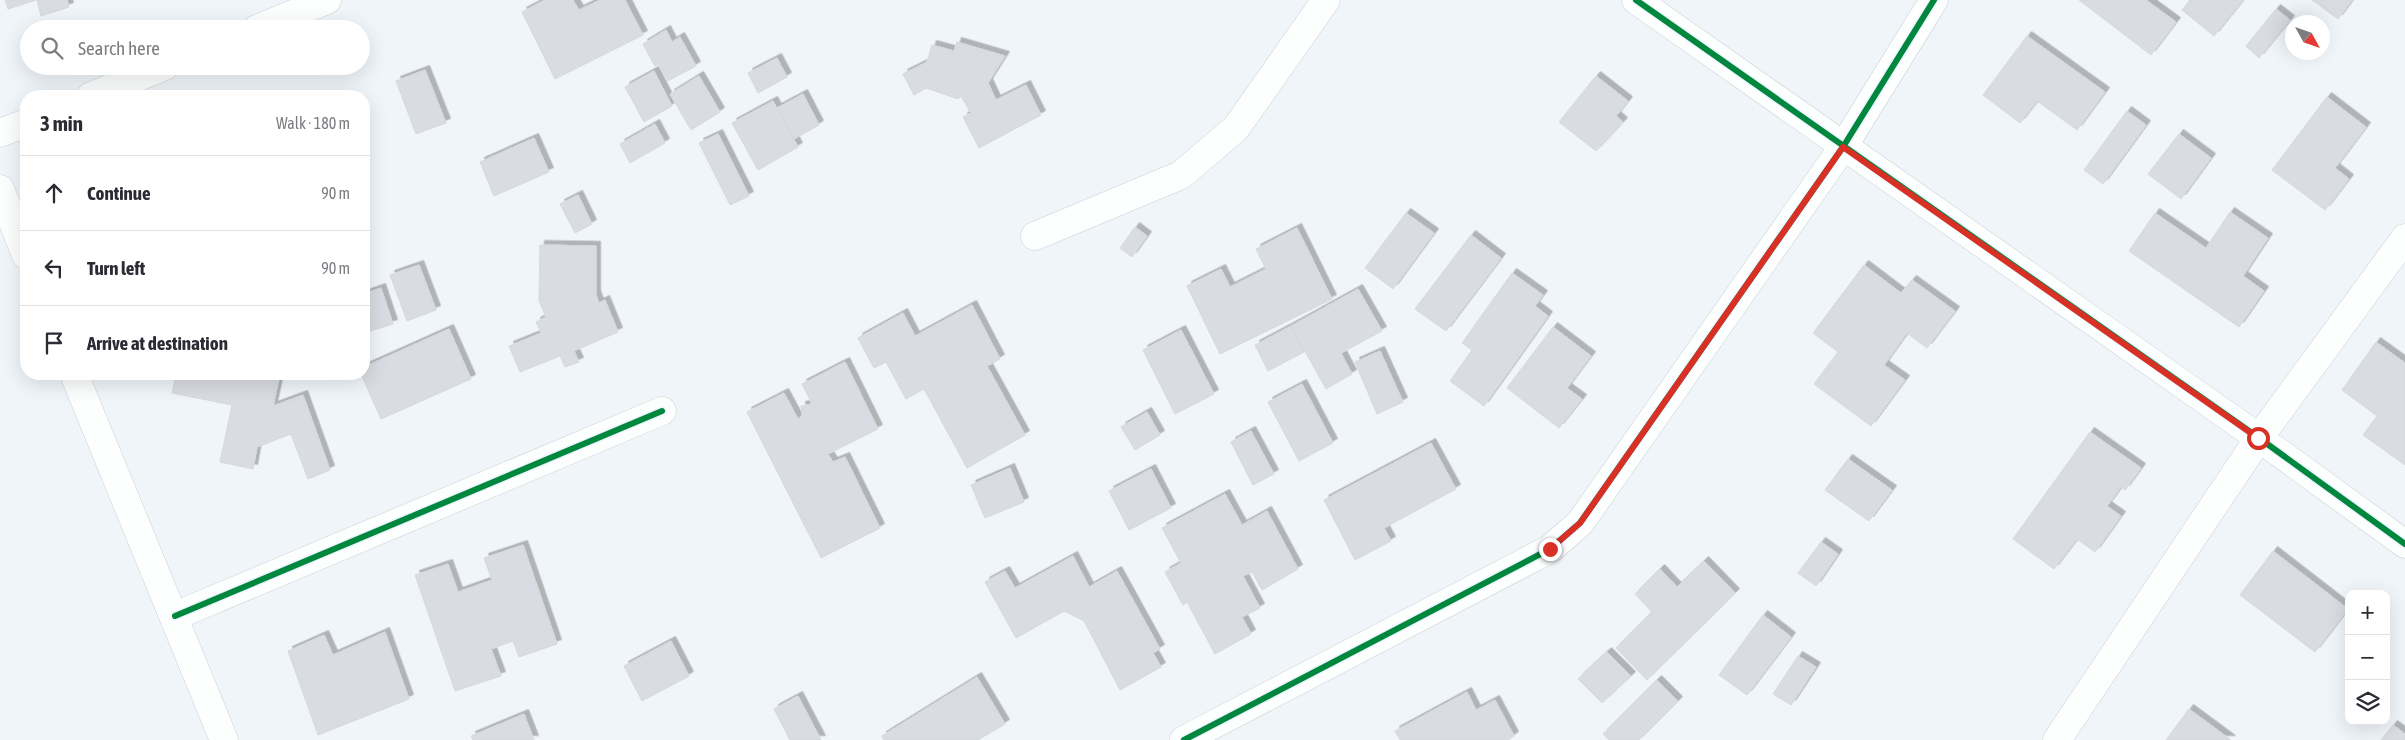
<!DOCTYPE html>
<meta charset="utf-8">
<style>
body{margin:0;font-family:"Asap Condensed",sans-serif;background:#f2f2f3;color:#2b2b33}
.controls{position:absolute;right:15px;bottom:15px;display:grid;overflow:hidden;border-radius:10px;box-shadow:0 5px 20px #0002}
.controls button{width:45px;height:45px;display:grid;place-items:center;padding:0;border:0;border-bottom:1px solid #e1e1e2;background:#fff;color:#2b2b33;font:25px sans-serif}
.compass{position:absolute;left:2285px;top:15px;width:45px;height:45px;border-radius:50%;background:#fff;box-shadow:0 5px 20px #0002;rotate:130deg}
.stop{position:absolute;width:15px;height:15px;margin:-11px;border:4px solid #d93025;border-radius:50%;background:#fff}
.stop.end{background:#d93025;border-color:#fff;box-shadow:0 1px 5px #0008}
.list{margin:0;padding:0;list-style:none}
h2{display:flex;justify-content:space-between;align-items:center;height:65px;margin:0;padding:0 20px;font-size:21px}
h2 small{font-size:16px;font-weight:400;color:#7c7c81}
.list li{display:grid;grid-template-columns:32px 1fr auto;gap:15px;align-items:center;box-sizing:border-box;height:75px;padding:0 20px;border-top:1px solid #e1e1e2}
.list b{display:block;font-size:19px;white-space:nowrap}
.list em{font-size:16px;font-style:normal;color:#7c7c81}
.icon{flex:none;width:28px;height:28px;fill:none;stroke:currentColor;stroke-width:2;stroke-linecap:round;stroke-linejoin:round}
.map{position:relative;flex:none;width:2405px;height:740px;overflow:hidden}
.search{position:absolute;background:#fff;box-shadow:0 5px 20px #0002;left:20px;top:20px;width:350px;height:55px;display:flex;align-items:center;gap:12px;box-sizing:border-box;padding:0 18px;border-radius:28px;color:#7c7c81;font-size:19px}
.panel{position:absolute;background:#fff;box-shadow:0 5px 20px #0002;left:20px;top:90px;width:350px;height:290px;border-radius:20px}
.map>svg:first-child{display:block}
.building{fill:#dadce3;stroke:#d6d8dc;filter:url(#shadow)}
.lines{fill:none;stroke-linecap:round;stroke-linejoin:round}
.street-casing{stroke:#cdd0d4;stroke-width:29}
.street{stroke:#fdfefe;stroke-width:28}
.cycleway-casing{stroke:#edf4fd;stroke-width:9}
.cycleway{stroke:#00873e;stroke-width:6}
.route{stroke:#d93025;stroke-width:6}
</style>
<div class="map">
<svg width="2405" height="740" viewBox="0 0 2405 740">
<defs>
<filter id="shadow"><feDropShadow dx="4.5" dy="-4.5" stdDeviation="0" flood-color="#0004"/></filter>
</defs>
<rect width="100%" height="100%" fill="#f0f5fa"/>
<!-- building -->
<path class="building" d="M5 0H36L8 9Z
M37 0H67L69 7 41 16Z
M545 0H573L579 10 600 0H625L643 35 555 79 522 12Z
M2079 0H2146L2176 22 2151 55Z
M2190 0H2243L2214 36 2182 10Z
M2312 0H2352L2338 19Z
M2276 9 2290 20 2259 58 2246 46Z
M666 30 672 42 680 37 696 66 668 81 659 64 655 66 643 44Z
M2027 36 2105 92 2077 130 2037 101 2020 123 1983 95Z
M957 42 1005 56 988 83 996 100 1026 85 1041 115 979 148 963 117 971 113 961 96 958 99 926 88 914 95 903 74 927 62 932 45 954 51Z
M777 58 787 77 758 93 748 73Z
M425 70 446 123 416 134 396 81Z
M654 71 672 106 644 122 625 87Z
M699 76 720 112 691 130 670 94Z
M1596 76 1628 101 1616 116 1623 122 1596 151 1559 122Z
M803 94 819 125 794 139 777 108Z
M2327 97 2366 127 2335 168 2349 179 2325 210 2272 170Z
M773 101 798 147 758 170 732 123Z
M2127 111 2146 125 2103 184 2084 170Z
M655 124 665 143 630 163 620 144Z
M718 134 749 196 730 205 699 143Z
M2179 134 2211 158 2181 199 2148 174Z
M534 138 549 172 494 196 480 162Z
M578 195 592 224 575 233 560 204Z
M2230 212 2268 238 2243 276 2264 291 2239 327 2129 251 2155 213 2206 248Z
M1406 213 1434 233 1393 289 1365 268Z
M1135 227 1147 236 1132 257 1120 248Z
M1297 228 1332 299 1220 354 1187 286 1221 269 1230 287 1266 269 1256 249Z
M1471 235 1501 258 1446 331 1415 309Z
M540 245 596 246V295L599 303 605 300 618 332 574 351 579 362 565 367 560 356 520 372 509 346 541 333 536 322 546 317 539 301Z
M419 265 436 310 407 321 390 275Z
M1864 265 1901 293 1912 280 1955 311 1927 348 1907 333 1884 365 1905 380 1871 426 1814 384 1838 352 1813 333Z
M1512 273 1543 295 1535 306 1548 316 1484 406 1450 381 1472 350 1462 343Z
M381 288 393 324 364 333V294Z
M1358 289 1382 331 1341 353 1352 374 1326 389 1291 326Z
M972 305 1000 359 987 366 1025 435 967 468 924 389 906 399 886 362 874 368 858 338 903 313 915 336Z
M1291 326 1304 352 1268 371 1255 345Z
M1553 327 1591 356 1567 388 1582 399 1559 428 1507 388Z
M449 329 471 379 381 419 361 374H364V367Z
M1181 330 1214 394 1175 414 1143 350Z
M2376 342 2405 363V465L2363 435 2377 416 2342 390Z
M1380 351 1403 402 1377 414 1355 362Z
M845 362 878 429 828 454 833 462 845 457 880 528 821 558 747 412 784 393 798 419 802 416 801 406 812 404 802 384Z
M176 374H280L273 406 303 395 330 470 308 479 291 434 257 447 253 469 220 462 232 405 172 393Z
M1302 384 1333 443 1299 461 1268 402Z
M1147 412 1160 435 1135 450 1121 427Z
M1251 431 1274 474 1253 485 1231 442Z
M2090 432 2141 468 2125 490 2121 487 2107 506 2121 516 2095 552 2077 539 2054 569 2013 539Z
M1431 443 1456 489 1384 528 1391 541 1355 560 1324 500Z
M1848 459 1892 490 1869 521 1825 490Z
M1010 468 1024 502 985 518 971 485Z
M1151 469 1171 508 1129 530 1109 491Z
M1225 494 1242 525 1267 511 1298 569 1262 590 1252 572 1243 576 1260 608 1242 617 1251 634 1215 654 1187 602 1183 605 1165 572 1181 563 1162 528Z
M1821 542 1838 554 1816 586 1798 573Z
M523 545 557 644 519 657 513 641 491 649 501 676 455 691 415 575 448 564 458 592 492 580 484 558Z
M2273 551 2348 609 2315 652 2240 595Z
M1073 556 1089 587 1117 571 1160 649 1153 653 1161 667 1120 690 1084 621 1064 611 1016 638 985 582 1005 571 1015 588Z
M1704 561 1735 593 1647 680 1616 648 1652 612 1635 594 1660 569 1677 587Z
M1763 615 1791 637 1747 695 1719 675Z
M385 632 409 699 318 735 288 651 324 635 333 655Z
M671 641 689 676 642 701 624 666Z
M1607 652 1631 676 1602 703 1578 679Z
M1798 656 1816 667 1791 705 1773 694Z
M977 677 1005 724 978 740H884L882 736Z
M1657 680 1678 701 1639 740H1609L1603 734Z
M1467 692 1476 710 1495 700 1514 736 1508 740H1400L1395 731Z
M798 696 821 740H790L774 709Z
M2189 709 2231 740H2166Z
M524 714 534 740H473L471 736Z
M2393 725 2405 734V740H2381Z"/>
<g class="lines">
<!-- street casing -->
<g class="street-casing">
<path id="street" d="M1636 0 2259 438 2405 544
M257 29 327 0
M91 96 165 66
M0 133 26 123
M0 189 26 255
M1035 236 1181 175 1236 128 1326 0
M74 374 224 740
M175 616 662 411
M1184 740 1550 549 1580 523 1843 147 1934 0
M2057 740 2259 438 2405 238"/>
</g>
<!-- street -->
<use href="#street" class="street"/>
<!-- cycleway casing -->
<g class="cycleway-casing">
<path id="cycleway" d="M1636 0 2259 438 2405 544
M175 616 662 411
M1184 740 1550 549 1580 523 1843 147 1934 0"/>
</g>
<!-- cycleway -->
<use href="#cycleway" class="cycleway"/>
</g>
<g class="lines">
<!-- route -->
<path class="route" d="M1550 549 1580 523 1843 147 2258 438"/>
</g>
</svg>
<div class="controls">
<button>+</button>
<button>−</button>
<button><svg class="icon" aria-label="layers" viewBox="0 0 24 24"><path d="M12 4l9 5-9 5-9-5zM3 14l9 5 9-5"/></svg></button>
</div>
<svg class="compass" viewBox="-18 -18 36 36"><path d="M0-13l5 13h-10z" fill="#e53935"/><path d="M0 13l5-13h-10z" fill="#7c7c81"/></svg>
<div class="stop" style="left:2258px;top:438px"></div>
<div class="stop end" style="left:1550px;top:549px"></div>
<div class="search"><svg class="icon" aria-label="search" viewBox="0 0 24 24"><circle cx="10" cy="10" r="6"/><path d="M15 15l6 6"/></svg>Search here</div>
<section class="panel">
<h2>3 min<small>Walk · 180 m</small></h2>
<ul class="list">
<li><svg class="icon" aria-label="ahead" viewBox="0 0 24 24"><path d="M12 20V5M6 11l6-6 6 6"/></svg><div><b>Continue</b></div><em>90 m</em></li>
<li><svg class="icon" aria-label="left" viewBox="0 0 24 24"><path d="M17 20v-9H6M10 6l-5 5 5 5"/></svg><div><b>Turn left</b></div><em>90 m</em></li>
<li><svg class="icon" aria-label="arrive" viewBox="0 0 24 24"><path d="M6 21V4h12l-3 4 3 4H6"/></svg><div><b>Arrive at destination</b></div></li>
</ul>
</section>
</div>
